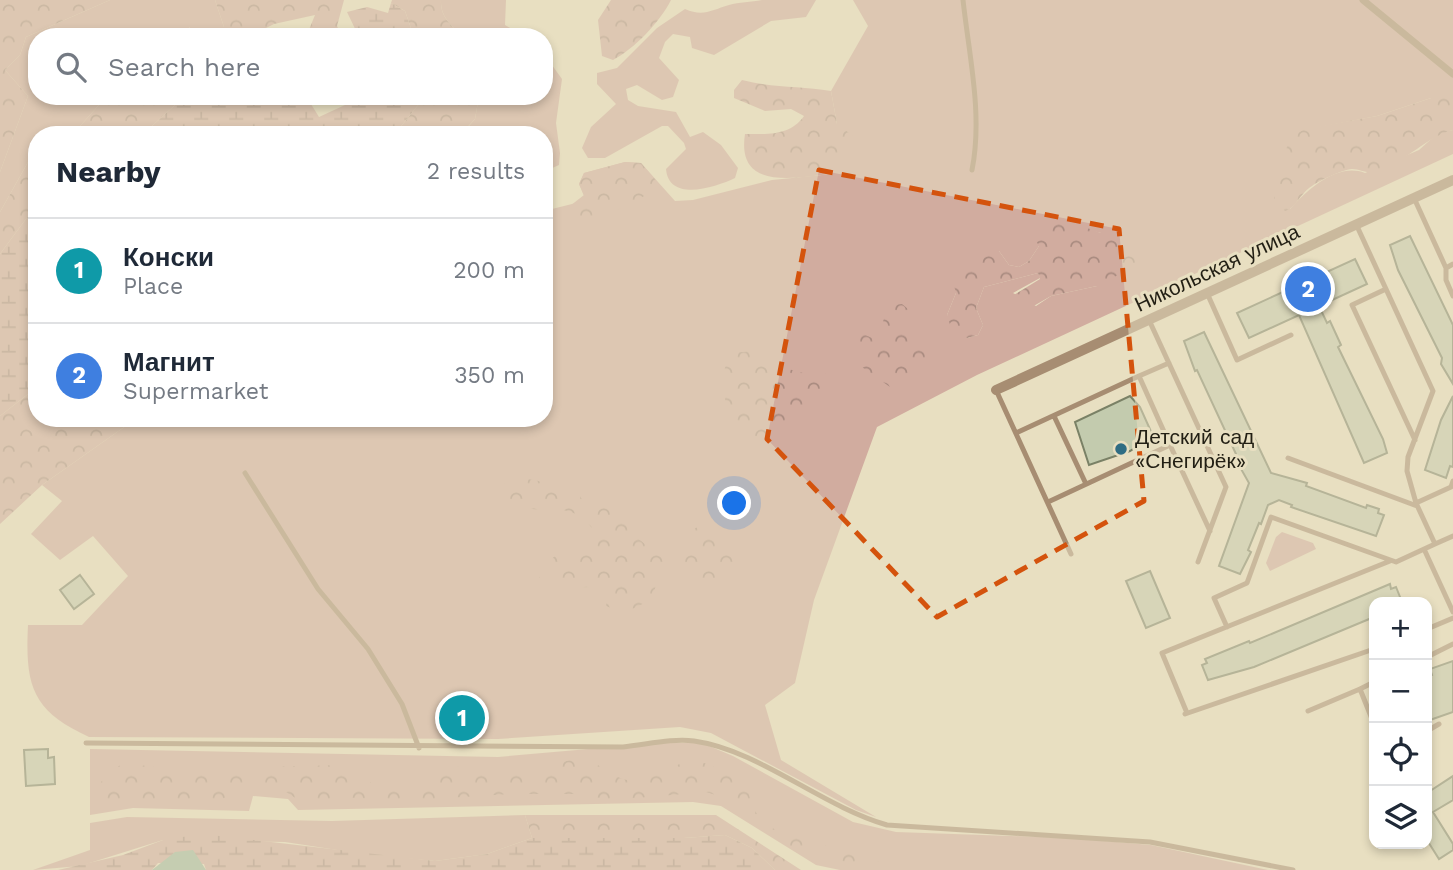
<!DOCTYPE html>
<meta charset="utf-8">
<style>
body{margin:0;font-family:"Work Sans",sans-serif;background:#f2f2f3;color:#1f2937}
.controls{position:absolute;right:21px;bottom:21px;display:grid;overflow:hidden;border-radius:14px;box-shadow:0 4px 10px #0003}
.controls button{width:63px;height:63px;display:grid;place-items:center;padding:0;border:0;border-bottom:2px solid #e0e1e3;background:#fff;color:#1f2937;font:35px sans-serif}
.you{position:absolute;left:735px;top:504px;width:24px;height:24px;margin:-18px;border:5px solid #fff;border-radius:50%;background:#1a73e8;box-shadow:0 0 0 10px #1a73e833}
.badge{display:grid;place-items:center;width:46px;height:46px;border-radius:50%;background:#2f6d83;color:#fff;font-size:23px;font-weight:700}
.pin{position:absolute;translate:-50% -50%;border:4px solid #fff;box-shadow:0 2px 7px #0006}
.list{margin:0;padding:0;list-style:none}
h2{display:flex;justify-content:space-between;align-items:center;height:91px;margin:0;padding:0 28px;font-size:30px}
h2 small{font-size:23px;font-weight:400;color:#747a83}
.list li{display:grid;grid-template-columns:46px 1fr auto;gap:21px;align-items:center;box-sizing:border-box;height:105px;padding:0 28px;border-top:2px solid #e0e1e3}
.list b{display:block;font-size:26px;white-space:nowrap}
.list p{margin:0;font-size:23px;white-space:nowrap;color:#747a83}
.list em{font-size:23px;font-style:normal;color:#747a83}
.icon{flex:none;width:38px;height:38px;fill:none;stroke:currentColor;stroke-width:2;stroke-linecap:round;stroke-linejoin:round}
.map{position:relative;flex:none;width:1453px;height:870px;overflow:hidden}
.search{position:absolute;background:#fff;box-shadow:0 4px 10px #0003;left:28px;top:28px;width:525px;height:77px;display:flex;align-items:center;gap:18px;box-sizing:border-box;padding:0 24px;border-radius:28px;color:#747a83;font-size:26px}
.panel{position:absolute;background:#fff;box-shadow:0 4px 10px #0003;left:28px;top:126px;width:525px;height:301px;border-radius:28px}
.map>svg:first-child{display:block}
.green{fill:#d1ac9f;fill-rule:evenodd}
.forest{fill:url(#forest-crowns)}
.wetland{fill:url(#wetland-marsh)}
.water{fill:#9bb89d}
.building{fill:#c3cbae;stroke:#7a8166;stroke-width:2}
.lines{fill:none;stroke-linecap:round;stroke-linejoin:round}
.service{stroke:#a78d72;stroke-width:5}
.pedestrian{stroke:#a78d72;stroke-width:7}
.minor{stroke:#a78d72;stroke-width:10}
.marked{fill:none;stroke:#d4530d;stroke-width:5;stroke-dasharray:14 9;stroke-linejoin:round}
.poi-dot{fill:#2f6d83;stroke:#e8dfc1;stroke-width:2.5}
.labels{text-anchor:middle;stroke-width:6;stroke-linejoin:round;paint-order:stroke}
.street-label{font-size:21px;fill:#221f14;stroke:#e8dfc1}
.poi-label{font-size:21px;fill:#221f14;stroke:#e8dfc1;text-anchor:start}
</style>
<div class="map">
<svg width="1453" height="870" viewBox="0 0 1453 870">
<defs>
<pattern id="forest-crowns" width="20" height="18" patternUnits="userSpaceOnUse" patternTransform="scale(1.75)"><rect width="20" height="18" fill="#d1ac9f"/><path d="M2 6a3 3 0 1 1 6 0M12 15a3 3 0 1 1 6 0" fill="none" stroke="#a98b80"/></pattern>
<pattern id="wetland-marsh" width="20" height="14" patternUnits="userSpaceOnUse" patternTransform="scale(1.75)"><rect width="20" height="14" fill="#d1ac9f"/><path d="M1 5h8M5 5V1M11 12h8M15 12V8" fill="none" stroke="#a98b80"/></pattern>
</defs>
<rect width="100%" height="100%" fill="#e8dfc1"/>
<!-- green -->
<path class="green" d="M110 0H215L224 27H190L180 37H37V96H107L72 135H37V159L28 162 0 212V172L28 96 5 70 20 55 26 37Z
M441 0H506L505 25 525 37H463C452 26 440 17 441 0Z
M762 0H816L806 17 771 21 714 55 692 48 690 37 673 34 665 42 659 58 679 80 673 97 662 100 637 85 626 89 628 100 638 106 676 112 690 137 703 132 721 145 738 168 735 178C716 187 669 203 666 169L686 149 684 143 668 126H662L605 158H588L582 148 591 127 616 104 597 84V73L617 68 657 28 685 9C703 17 712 10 729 5 739 2 751 2 762 0Z
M853 0H1453V98H1431L1377 116 1304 130 1290 209C1307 190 1337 162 1365 173L1419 150 1438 133 1453 130V154L977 375 877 427 814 600 795 683 765 705 781 760 876 817 856 810 711 733 680 727 498 739 89 737C32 711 25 686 28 625H82L128 576 93 536 60 560 31 534 62 501 42 485 137 418H544V211L576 203 584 196 579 184 584 173 625 162 641 163 675 201 693 200 772 180 832 174 837 124 831 91 868 26ZM1081 228 1101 233 1097 286 1051 296 1036 306 1013 293 1040 278 1038 273 984 287 976 308 983 325 978 335 967 338 947 315 956 293 999 251 1009 265 1019 267 1029 261 1039 246Z
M544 54 562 79 556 123 560 153 559 165 550 169 544 167V135H461L475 119 479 96H544Z
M1282 532 1313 543 1316 549 1270 571 1266 563 1276 537Z
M657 743H702L733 756 853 822 896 832 1071 838 1151 845 1268 870H840L816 865 721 806 693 802 298 810 288 799 253 796 249 811 133 808 90 815V749L498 757Z
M525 815 532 838 487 854 435 861 370 855 285 842 163 840 80 866 33 870 90 850V823L127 817 332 821Z"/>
<!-- forest -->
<path class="forest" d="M0 0H110L26 37 20 55 5 70 28 96 0 172Z
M215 0H344L337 26 342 37H306L315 15 274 24 248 37H181L190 27H224Z
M392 0H441C440 17 452 26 463 37H414L405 11 391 3Z
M611 0H671C660 22 634 49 613 60L602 56 598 20Z
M742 80C773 88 801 86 831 91L837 124 853 136 832 174C797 177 736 192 745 134 768 134 790 136 804 116L791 109 765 111 734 98V90Z
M107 96H185L142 135H72Z
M422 96H479L475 119 460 135H358L368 130H398L419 104Z
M1431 98H1453V130C1428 136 1405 162 1378 171 1367 175 1361 169 1352 169 1341 170 1321 180 1312 186 1301 192 1297 207 1285 211L1274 198V181L1290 139 1304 129 1377 116Z
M37 159V204L0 254V212L28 162Z
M625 162 641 163 660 185C636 204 591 227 561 213L584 195 579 184 584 173Z
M1054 217C1082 228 1122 234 1140 260L1137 265 1097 286 1051 296 1025 311 1014 308 1009 298 1040 279 1038 273 984 287 976 308 983 325 978 335 967 338 952 331 947 315 956 293 950 271 974 253 999 251 1009 265 1019 267 1029 261 1039 246 1030 230C1033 219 1043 219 1054 217Z
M902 304 908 309 907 321 933 352C930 371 908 385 890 387L862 367 851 339 859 332 874 339C884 328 882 316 891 305Z
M754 351C775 360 797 380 821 371L830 376 827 399 816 401 812 390 808 394 806 418 801 421 756 438 740 433C724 407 716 380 731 353Z
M37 387V418H73L83 425 90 418H137L42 485 0 524V416Z
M517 478 535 480 579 494 587 509 609 504 625 509 635 536 662 558 678 554 693 529 708 523 740 563 738 569 732 571 716 565 715 582 708 591 698 586 693 569 675 566 658 571C655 601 650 601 623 613L606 606 609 590 592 587 562 588 539 581C539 573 554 552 564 552 569 552 576 556 580 557L590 550 599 535C587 523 581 513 563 510 540 506 518 518 503 488L505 483Z
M582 758C595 762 604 769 616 776 640 790 669 768 692 758L748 781C749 806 755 817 777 831L906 870H873L790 846 725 798 706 792 614 800 573 794H511L401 801 340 797 321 801H300L283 790H262L243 786C213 811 200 798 166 799 146 799 126 804 106 807L96 790 107 773 124 763 223 776 263 767 344 765 362 775 377 788 417 786 450 765C463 767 476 774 488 775 512 777 555 762 582 758Z
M525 815H716L801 870H775L752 848 725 835 684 838H532Z"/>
<!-- wetland -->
<path class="wetland" d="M391 3 405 11 414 37H359L347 12 367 7 388 13Z
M185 96H306L319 117 345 105 349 96H422L419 104 398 130H368L358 135H142Z
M37 204V387L0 416V254Z
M202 834 435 861 487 854 532 838H684L725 835 752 848 775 870H206L204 864 158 863 152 870H58L123 855 163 840Z"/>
<!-- water -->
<path class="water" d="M193 850 206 870H152L175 852Z"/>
<!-- building -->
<path class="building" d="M1410 236 1453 325V384L1441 364 1442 358 1398 270 1390 245Z
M1355 259 1367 284 1319 306 1327 323 1330 321 1341 345 1338 347 1383 439 1387 453 1364 463 1299 315 1249 338 1237 313Z
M1204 332 1271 473 1307 483 1306 486 1366 508 1367 505 1379 509 1378 513 1384 515 1376 536 1291 507 1292 505 1279 500 1268 505 1261 524 1259 523 1248 550 1251 552 1240 574 1219 566 1249 483 1236 460V454L1197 370 1195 371 1184 341Z
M1130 396 1140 407 1153 436 1130 451 1089 465 1075 422Z
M1453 396V467L1450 466 1446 478 1425 470 1441 420Z
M1150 571 1170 618 1146 628 1126 581Z
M80 575 94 594 74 609 60 590Z
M1390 584 1391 589 1396 587 1402 602H1374V617L1254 667 1208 680 1202 665 1207 663 1205 659 1249 641 1250 643Z
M1453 661V712L1427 721V677L1432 675 1430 669Z
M48 749V758L54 757 55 784 26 786 24 750Z
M1453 776V800L1433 812 1453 844V850L1439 859 1427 840V793Z"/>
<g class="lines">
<!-- service -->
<path class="service" d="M963 0C969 55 983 115 972 170
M1414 198 1446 268 1453 264
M1356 224 1433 391 1408 457 1407 471 1416 503 1435 544 1453 536
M1446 268V280L1453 296
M1386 289 1352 305 1415 440
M1207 293 1237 360 1291 335
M1149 320 1226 487 1198 562
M996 390 1071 554
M1054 416 1086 484
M1016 433 1139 376
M1170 445 1210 531
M1288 458 1417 506
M245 473 318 589 368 649 402 704 419 748
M1048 502 1170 445 1139 376 1169 363
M1416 503 1451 487 1453 481
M1424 549 1453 612
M1227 627 1214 598 1247 583 1271 517 1396 562 1435 544
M1427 629 1453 618
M1427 657 1453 644
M1374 682 1360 689 1374 724
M1308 711 1360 689
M1187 713 1162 653 1390 561
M1185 714 1374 649
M1427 731 1439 724
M86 743 623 747C645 745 672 738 694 741 759 750 821 806 887 825L1150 842 1293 870"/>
<!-- pedestrian -->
<path class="pedestrian" d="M1363 0 1453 74"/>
<!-- minor -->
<path class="minor" d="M996 390 1453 180"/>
</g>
<!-- marked area -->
<path d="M0 0H1453V870H0ZM819 170 1119 229 1144 501 937 617 767 439Z" fill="#e8dfc1" fill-opacity=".55" fill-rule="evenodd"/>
<path class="marked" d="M819 170 1119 229 1144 501 937 617 767 439Z"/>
<!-- markers -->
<circle class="poi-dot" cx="1121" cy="449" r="7"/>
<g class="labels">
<!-- street labels -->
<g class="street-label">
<text transform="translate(1217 268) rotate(-25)" y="7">Никольская улица</text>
</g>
<!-- poi labels -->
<g class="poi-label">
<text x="1135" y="444">Детский сад<tspan x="1135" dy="24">«Снегирёк»</tspan></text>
</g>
</g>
</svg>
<div class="controls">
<button>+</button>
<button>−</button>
<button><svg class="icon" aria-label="locate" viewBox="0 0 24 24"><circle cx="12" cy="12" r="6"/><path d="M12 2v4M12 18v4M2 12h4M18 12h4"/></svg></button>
<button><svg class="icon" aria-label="layers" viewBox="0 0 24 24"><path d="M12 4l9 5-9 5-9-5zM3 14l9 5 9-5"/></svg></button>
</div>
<div class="you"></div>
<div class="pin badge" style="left:462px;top:718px;background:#0f9aa8">1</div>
<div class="pin badge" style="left:1308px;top:289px;background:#3f7fe0">2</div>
<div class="search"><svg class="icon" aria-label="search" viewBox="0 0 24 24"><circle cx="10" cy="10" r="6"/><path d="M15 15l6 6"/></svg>Search here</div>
<section class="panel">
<h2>Nearby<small>2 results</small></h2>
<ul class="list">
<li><span class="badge" style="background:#0f9aa8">1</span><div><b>Конски</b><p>Place</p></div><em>200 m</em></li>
<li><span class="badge" style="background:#3f7fe0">2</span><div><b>Магнит</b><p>Supermarket</p></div><em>350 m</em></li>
</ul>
</section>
</div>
